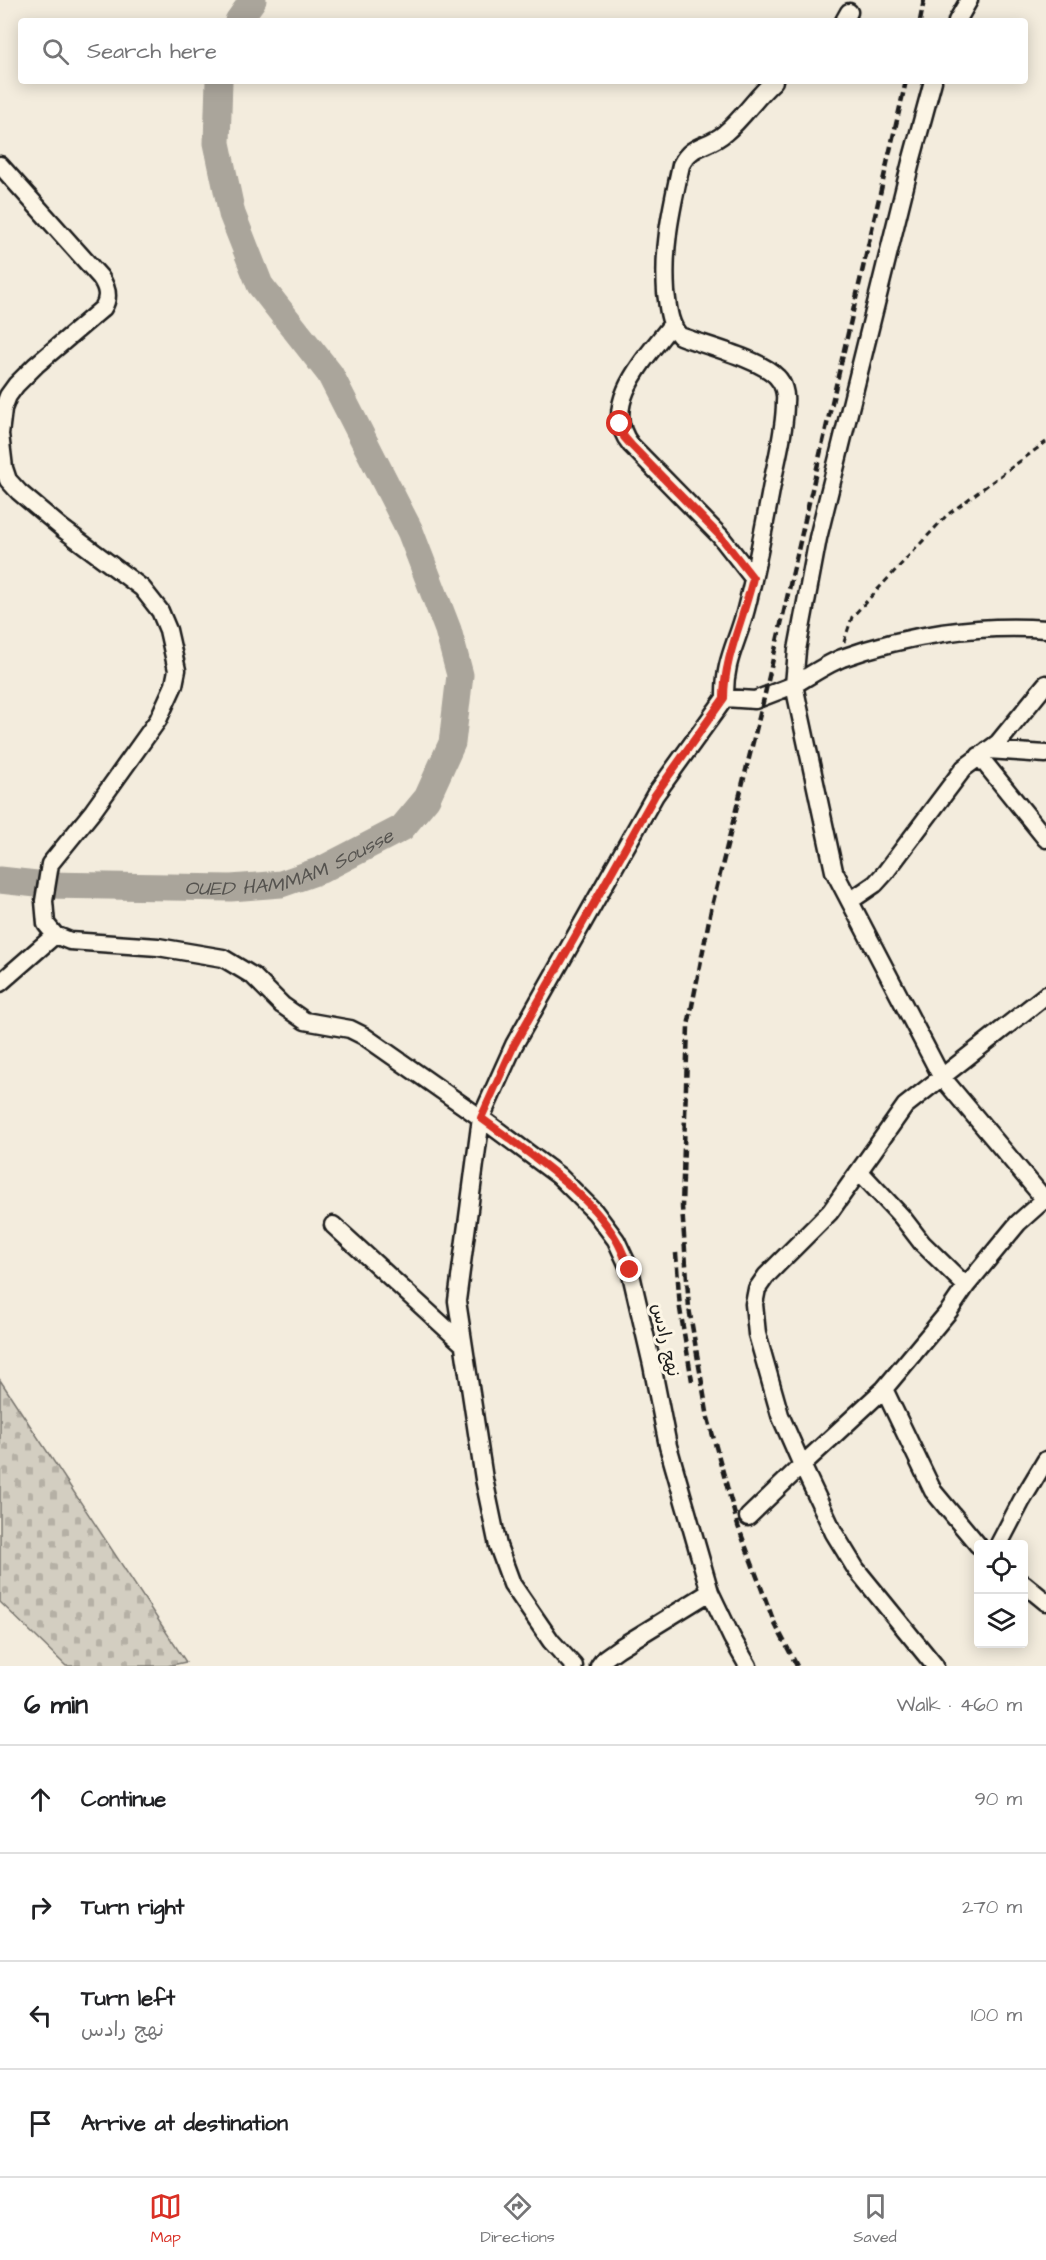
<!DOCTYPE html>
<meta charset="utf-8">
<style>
body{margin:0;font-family:"Architects Daughter","Playpen Sans Arabic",sans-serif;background:#f2f2f2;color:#202124}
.controls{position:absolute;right:18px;bottom:18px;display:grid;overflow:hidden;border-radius:6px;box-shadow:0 3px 15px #0003}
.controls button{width:54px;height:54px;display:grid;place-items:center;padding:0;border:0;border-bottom:2px solid #e0e0e0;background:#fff;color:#202124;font:30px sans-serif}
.stop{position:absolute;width:18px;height:18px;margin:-14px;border:4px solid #d93025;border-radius:50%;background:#fff}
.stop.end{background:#d93025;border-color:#fff;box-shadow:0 2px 6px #0008}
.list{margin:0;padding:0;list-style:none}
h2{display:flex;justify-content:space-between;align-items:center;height:78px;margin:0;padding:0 24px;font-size:26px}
h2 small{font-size:20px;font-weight:400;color:#757577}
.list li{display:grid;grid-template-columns:39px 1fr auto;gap:18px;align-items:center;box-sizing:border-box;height:108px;padding:0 24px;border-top:2px solid #e0e0e0}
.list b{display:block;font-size:22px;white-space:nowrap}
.list p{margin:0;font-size:20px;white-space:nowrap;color:#757577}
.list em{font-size:20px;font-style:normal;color:#757577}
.icon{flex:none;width:33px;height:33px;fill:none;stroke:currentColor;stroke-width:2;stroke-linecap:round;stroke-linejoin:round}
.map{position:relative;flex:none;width:1046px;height:1666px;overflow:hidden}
.search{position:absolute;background:#fff;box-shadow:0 3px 15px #0003;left:18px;right:18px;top:18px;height:66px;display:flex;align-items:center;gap:15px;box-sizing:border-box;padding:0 21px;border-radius:6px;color:#757577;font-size:22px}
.sheet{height:510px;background:#fff}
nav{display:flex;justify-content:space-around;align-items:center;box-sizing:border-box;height:84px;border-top:2px solid #e0e0e0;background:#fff;font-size:16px;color:#757577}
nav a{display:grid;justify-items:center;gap:3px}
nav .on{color:#d93025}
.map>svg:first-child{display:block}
.cemetery{fill:url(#cemetery-stones);stroke:#78756e;stroke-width:1.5}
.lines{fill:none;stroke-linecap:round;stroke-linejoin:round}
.river{stroke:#aaa59b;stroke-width:27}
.minor-casing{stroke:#1c1c1c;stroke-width:21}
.path{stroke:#1c1c1c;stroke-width:3;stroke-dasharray:6 4.5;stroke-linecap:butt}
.minor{stroke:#fcf5e5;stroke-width:16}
.rail{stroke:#1c1c1c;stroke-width:4.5;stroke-dasharray:9 4.5;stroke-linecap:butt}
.route{stroke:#d93025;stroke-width:8}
.labels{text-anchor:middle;stroke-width:6;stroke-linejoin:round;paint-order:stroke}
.street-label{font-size:18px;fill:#1c1c1c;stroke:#fcf5e5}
.water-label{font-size:20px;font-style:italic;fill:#55534f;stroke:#fcf5e5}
</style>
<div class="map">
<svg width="1046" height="1666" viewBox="0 0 1046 1666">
<defs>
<pattern id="cemetery-stones" width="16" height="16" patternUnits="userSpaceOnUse" patternTransform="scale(1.5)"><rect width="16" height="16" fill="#d3cec1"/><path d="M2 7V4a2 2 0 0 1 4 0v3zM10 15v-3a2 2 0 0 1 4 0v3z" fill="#b5b0a5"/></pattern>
</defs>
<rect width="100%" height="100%" fill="#f3ecdd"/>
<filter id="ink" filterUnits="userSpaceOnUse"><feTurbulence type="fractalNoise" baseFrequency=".0167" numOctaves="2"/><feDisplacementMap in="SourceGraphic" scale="12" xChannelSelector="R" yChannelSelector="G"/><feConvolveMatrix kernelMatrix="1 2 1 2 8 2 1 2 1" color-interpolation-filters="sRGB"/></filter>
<g filter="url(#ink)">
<!-- cemetery -->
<path class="cemetery" d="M0 1380 186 1662 167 1666H66L0 1602Z"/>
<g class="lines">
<!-- river -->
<g class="river">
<path d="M238 21 253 0"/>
<path id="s1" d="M0 880 46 885 231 888 281 884 321 870 402 828 427 798 452 743 460 675 448 630 410 531 330 374 260 285 232 214 217 143 219 81"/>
</g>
<!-- minor casing -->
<g class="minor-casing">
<path id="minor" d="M844 21 849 12
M957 21 969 0
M0 165 100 277C107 287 110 297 103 308L36 365 16 385 8 396 3 409 0 434 4 468 8 480 19 492 63 529 142 588 160 611 168 630 177 670 174 685 158 720 93 811 50 864 44 901 46 924 55 935 70 941 158 947 223 958 253 976 282 1005 305 1021 350 1029 364 1036 481 1118 559 1176 595 1212 616 1240 630 1270 652 1365 668 1446 710 1592 732 1638 748 1666
M672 324C648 356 598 405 631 445L720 536 753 578
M1046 629C978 624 906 635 842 658 825 665 809 676 794 685L834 871 941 1076 1046 1201
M725 698 755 700 794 685 797 650 818 538 911 162 933 81
M988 750 1046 754
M979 756 1046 839
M850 901 875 884 885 873 964 768 998 743 1046 684
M0 983 55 935
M860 1172 902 1217 922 1243 966 1286
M333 1225 462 1343
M884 1389 933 1491 978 1545
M748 1517 802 1465 780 1415 757 1334 754 1304 757 1289 766 1276 830 1212 905 1106 1046 995
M999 1544 1022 1500 1046 1460
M1024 1584 1046 1602
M574 1666 551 1641 512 1584 498 1546 484 1479 457 1301 481 1118 514 1045 655 795 725 698C724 660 737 644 746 609 757 567 765 523 773 479 778 454 785 428 785 402 786 393 783 383 777 377 761 359 703 345 680 336 669 325 668 307 666 292 663 244 671 211 681 165 692 143 708 148 725 133 743 118 756 97 774 81
M599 1666 605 1658 619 1648 710 1592
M935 1666 856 1569 834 1533 802 1465 884 1389 949 1311 966 1286 1018 1223 1046 1198"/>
</g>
<!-- path -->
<path class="path" d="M844 642 852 617 947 515 1046 442"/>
<!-- minor -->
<use href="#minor" class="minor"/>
<!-- rail -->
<path class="rail" d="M920 21 924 0
M676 1253 680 1309 692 1381
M797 1666 774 1622 738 1526 708 1418 689 1308 682 1207 688 1026 711 910 764 698 906 81"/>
</g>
</g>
<g class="lines" filter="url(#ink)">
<!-- route -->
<path class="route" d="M620 424 624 437 631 445 720 536 753 578C744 619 724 656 724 698L655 795 514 1045 481 1118C526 1151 589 1192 617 1241 622 1250 626 1261 630 1270"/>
</g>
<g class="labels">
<!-- street labels -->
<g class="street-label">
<text transform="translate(666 1340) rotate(77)" y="6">نهج رادس</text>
</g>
<!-- water labels -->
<g class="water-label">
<text dy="7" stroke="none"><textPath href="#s1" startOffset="294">OUED HAMMAM Sousse</textPath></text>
</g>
</g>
</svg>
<div class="controls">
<button><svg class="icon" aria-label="locate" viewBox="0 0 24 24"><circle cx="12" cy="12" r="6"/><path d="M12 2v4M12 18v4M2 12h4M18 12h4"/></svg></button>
<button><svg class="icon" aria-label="layers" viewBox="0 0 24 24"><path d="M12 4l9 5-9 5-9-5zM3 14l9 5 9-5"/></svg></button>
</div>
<div class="stop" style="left:620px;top:424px"></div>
<div class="stop end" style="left:630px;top:1270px"></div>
<div class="search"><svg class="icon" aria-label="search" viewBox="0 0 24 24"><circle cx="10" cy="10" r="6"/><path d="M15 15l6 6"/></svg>Search here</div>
</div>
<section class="sheet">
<h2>6 min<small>Walk · 460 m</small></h2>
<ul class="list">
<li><svg class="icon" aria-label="ahead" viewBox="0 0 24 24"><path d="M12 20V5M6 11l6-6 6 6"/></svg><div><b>Continue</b></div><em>90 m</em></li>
<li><svg class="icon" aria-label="right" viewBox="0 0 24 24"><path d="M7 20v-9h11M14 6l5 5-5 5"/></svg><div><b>Turn right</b></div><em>270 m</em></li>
<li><svg class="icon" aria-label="left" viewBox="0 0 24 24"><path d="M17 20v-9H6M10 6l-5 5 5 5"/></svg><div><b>Turn left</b><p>نهج رادس</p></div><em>100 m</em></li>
<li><svg class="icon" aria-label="arrive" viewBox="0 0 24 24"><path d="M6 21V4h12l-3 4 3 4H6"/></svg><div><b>Arrive at destination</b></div></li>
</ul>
</section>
<nav>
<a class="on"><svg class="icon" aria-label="map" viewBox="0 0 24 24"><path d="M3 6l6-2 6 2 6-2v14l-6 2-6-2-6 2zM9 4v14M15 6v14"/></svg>Map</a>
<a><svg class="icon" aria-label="directions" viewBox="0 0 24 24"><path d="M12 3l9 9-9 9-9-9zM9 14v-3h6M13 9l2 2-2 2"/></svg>Directions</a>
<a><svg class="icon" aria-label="saved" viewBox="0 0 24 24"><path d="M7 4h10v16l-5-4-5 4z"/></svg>Saved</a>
</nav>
